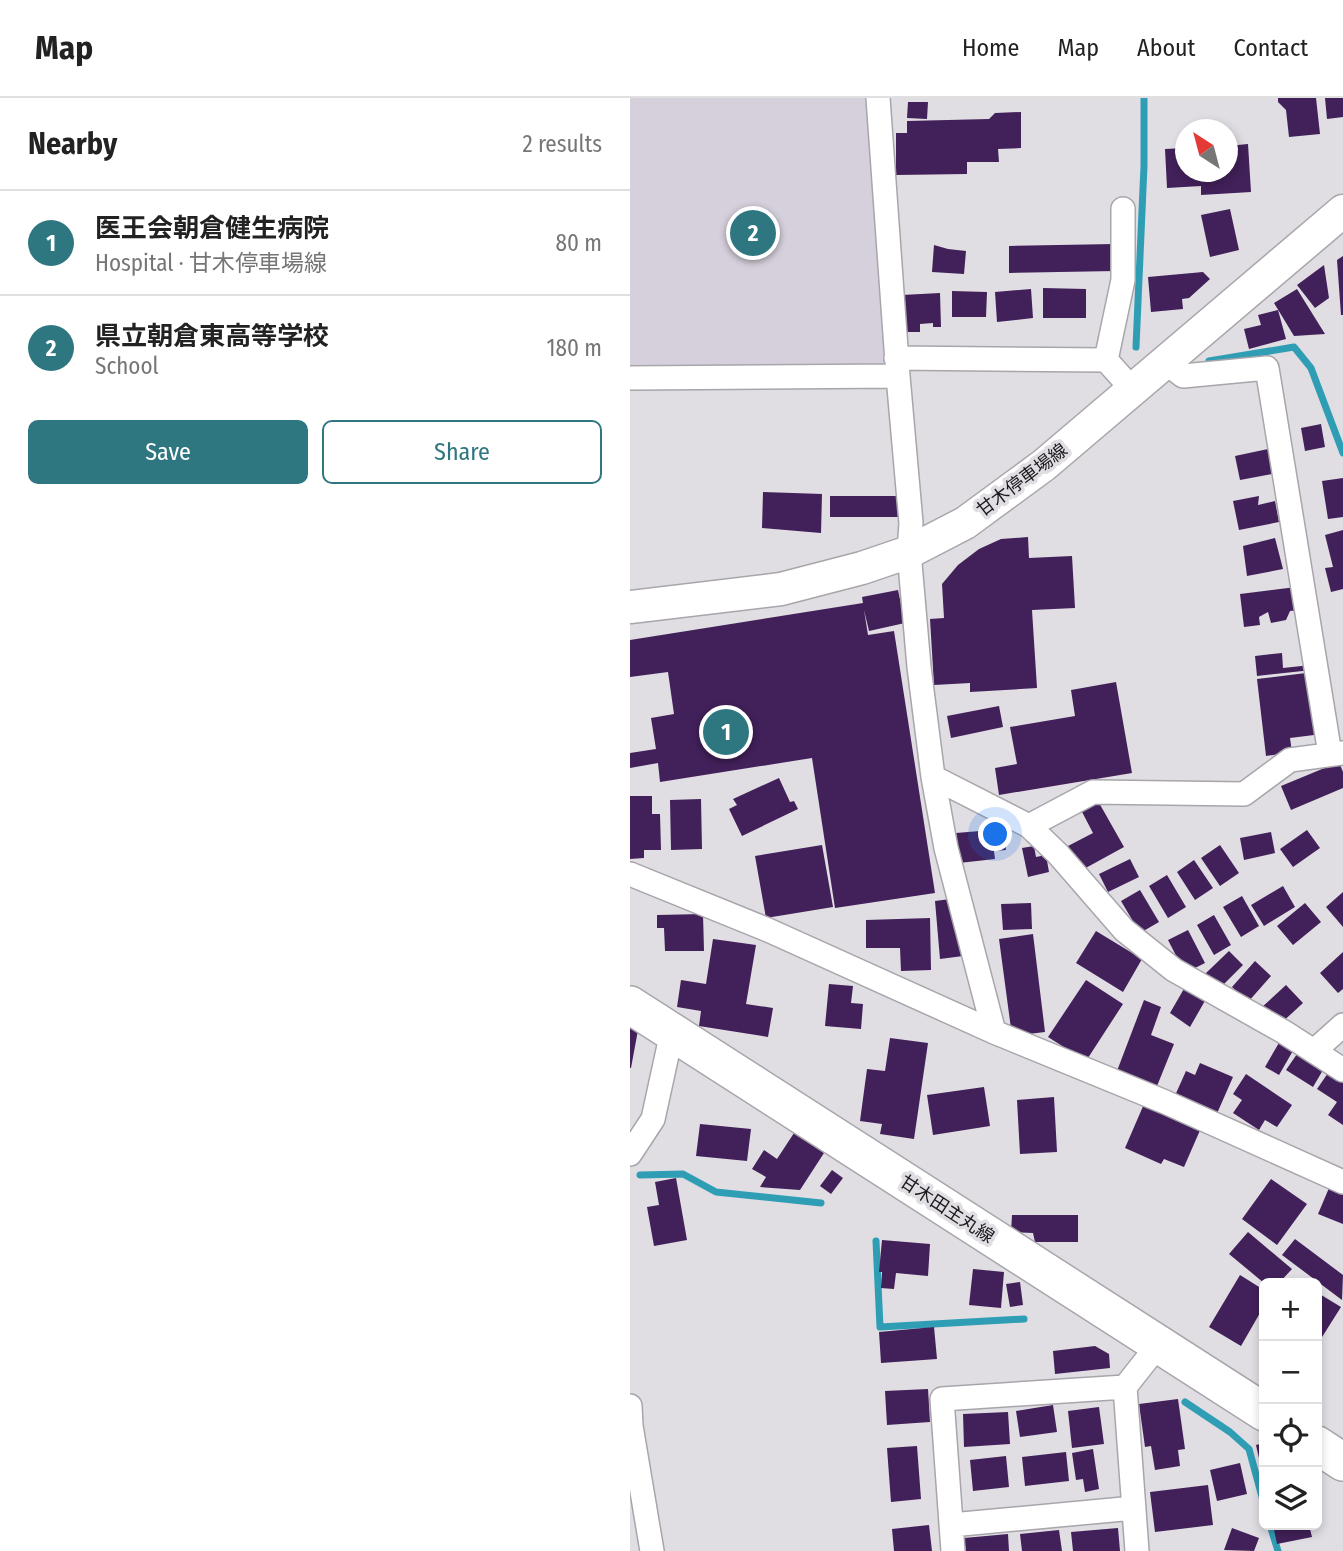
<!DOCTYPE html>
<meta charset="utf-8">
<style>
:root{--surface:#fff;--page:#f6f6f6;--text:#222;--muted:#767676;--line:#e0e0e0;--accent:#2f7780}
body{margin:0;font-family:"Fira Sans Condensed","Noto Sans JP",sans-serif;background:var(--page);color:var(--text)}
.controls{position:absolute;right:21px;bottom:21px;display:grid;overflow:hidden;border-radius:10px;box-shadow:0 4px 10px #0003}
.controls button{width:63px;height:63px;display:grid;place-items:center;padding:0;border:0;border-bottom:2px solid var(--line);background:var(--surface);color:var(--text);font:35px sans-serif}
.compass{position:absolute;left:545px;top:21px;width:63px;height:63px;border-radius:50%;background:var(--surface);box-shadow:0 4px 10px #0003;rotate:324deg}
.you{position:absolute;left:366px;top:737px;width:24px;height:24px;margin:-18px;border:5px solid #fff;border-radius:50%;background:#1a73e8;box-shadow:0 0 0 10px #1a73e833}
.badge{display:grid;place-items:center;width:46px;height:46px;border-radius:50%;background:var(--accent);color:#fff;font-size:23px;font-weight:700}
.pin{position:absolute;translate:-50% -50%;border:4px solid #fff;box-shadow:0 2px 7px #0006}
.list{margin:0;padding:0;list-style:none}
h2{display:flex;justify-content:space-between;align-items:center;height:91px;margin:0;padding:0 28px;font-size:30px}
h2 small{font-size:23px;font-weight:400;color:var(--muted)}
.list li{display:grid;grid-template-columns:46px 1fr auto;gap:21px;align-items:center;box-sizing:border-box;height:105px;padding:0 28px;border-top:2px solid var(--line)}
.list b{display:block;font-size:26px;white-space:nowrap}
.list p{margin:0;font-size:23px;white-space:nowrap;color:var(--muted)}
.list em{font-size:23px;font-style:normal;color:var(--muted)}
.actions{display:flex;gap:14px;padding:21px 28px}
.actions a{flex:1;padding:16px 0;border:2px solid var(--accent);border-radius:10px;text-align:center;font-size:24px;color:var(--accent)}
.actions .main{background:var(--accent);color:#fff}
.icon{flex:none;width:38px;height:38px;fill:none;stroke:currentColor;stroke-width:2;stroke-linecap:round;stroke-linejoin:round}
.map{position:relative;flex:none;width:713px;height:1453px;overflow:hidden}
header{display:flex;align-items:center;gap:42px;box-sizing:border-box;height:98px;padding:0 35px;background:var(--surface);border-bottom:2px solid var(--line)}
header strong{font-size:33px}
nav{display:flex;gap:38px;margin-inline-start:auto;font-size:24px}
main{display:flex}
aside{flex:1;background:var(--surface)}
.map>svg:first-child{display:block}
.built{fill:#d6d0dc}
.lines{fill:none;stroke-linecap:round;stroke-linejoin:round}
.stream{stroke:#2f9eb5;stroke-width:7}
.building{fill:#422059}
.street-casing{stroke:#a8a5ab;stroke-width:26}
.secondary-casing{stroke:#a8a5ab;stroke-width:35}
.primary-casing{stroke:#a8a5ab;stroke-width:40}
.street{stroke:#fff;stroke-width:23}
.secondary{stroke:#fff;stroke-width:32}
.primary{stroke:#fff;stroke-width:37}
.labels{text-anchor:middle;stroke-width:7;stroke-linejoin:round;paint-order:stroke}
.street-label{font-size:18px;fill:#1c1a1d;stroke:#e0dde3}
</style>
<header>
<strong>Map</strong>
<nav><a>Home</a><a>Map</a><a>About</a><a>Contact</a></nav>
</header>
<main>
<aside>
<h2>Nearby<small>2 results</small></h2>
<ul class="list">
<li><span class="badge">1</span><div><b>医王会朝倉健生病院</b><p>Hospital · 甘木停車場線</p></div><em>80 m</em></li>
<li><span class="badge">2</span><div><b>県立朝倉東高等学校</b><p>School</p></div><em>180 m</em></li>
</ul>
<div class="actions"><a class="main">Save</a><a>Share</a></div>
</aside>
<div class="map">
<svg width="713" height="1453" viewBox="0 0 713 1453">
<rect width="100%" height="100%" fill="#e0dde3"/>
<!-- built -->
<path class="built" d="M0 0H239L255 271 0 270Z"/>
<g class="lines">
<!-- stream -->
<path class="stream" d="M506 249 514 68V0
M579 263 664 249 681 270 713 355
M10 1077 53 1076 86 1094 191 1105
M246 1143 250 1229 394 1221
M555 1304 600 1334 619 1351 634 1406
M640 1427 648 1453"/>
</g>
<!-- building -->
<path class="building" d="M648 0H686L690 36 659 39 656 12 648 4Z
M695 0H713V19L697 21Z
M278 4H298L297 21 277 20Z
M391 14V50L368 51 369 64H337V76L266 77V35H277V23L359 21 365 15Z
M618 46 621 94 571 97V88L537 90 535 51 556 50V74H598V48Z
M600 111 609 152 580 159 571 117Z
M485 146 486 173 379 175V148Z
M304 147 318 151 336 153 334 176 302 174Z
M713 158V217H711L707 162Z
M694 167 699 200 685 210 667 187Z
M573 174 580 181 559 200 552 201 553 211 521 214 518 179Z
M413 190 456 191V220H413Z
M401 191 403 220 367 224 365 194Z
M667 191 695 236 664 238 644 205Z
M322 193 357 194 356 219H322Z
M310 195 311 229H303V225L290 226V234H274L272 197Z
M648 212 656 241 619 251 614 231 631 227 628 217Z
M691 326 695 349 675 353 671 330Z
M638 351 642 376 610 382 605 358Z
M713 380V419L698 421 692 383Z
M133 394 192 396 191 435 132 430Z
M200 398H268V419H200Z
M629 398 628 407 645 403 649 424 609 432 603 403Z
M713 432V491L701 494 695 470 703 469 695 437Z
M398 439 399 460 442 458 445 510 402 512 407 590 340 594V585L304 587 300 521 314 520 312 486 328 467 349 451 371 441Z
M645 440 653 471 617 478 613 448Z
M666 489 669 512 660 513 656 522 641 525 638 514 629 519 630 527 614 529 610 496Z
M268 492 275 525 239 533 234 512 238 537 264 533 305 795 205 810 182 660 30 684 28 665 0 670V655L26 651 21 620 44 616 38 574 0 579V542L233 505 232 499Z
M652 555 653 570 681 567 682 572 627 578 625 558Z
M684 574 692 636 660 640 662 654 636 658 627 581Z
M486 584 502 675 369 697 365 670 387 666 380 629 445 618 441 592Z
M369 608 373 629 321 640 317 618Z
M709 664 713 674V690L661 712 651 688Z
M149 680 160 704 164 703 168 711 112 738 99 711 107 707 103 701Z
M0 698H22V716H30L31 752H14V760L0 761Z
M71 701 72 751 41 752 40 702Z
M468 703 494 749 452 772 438 748 463 735 451 712Z
M374 731 376 752 364 753 365 761 329 765 326 735Z
M677 732 690 750 663 769 650 751Z
M641 734 645 755 614 762 610 740Z
M192 747 203 809 136 820 125 758Z
M590 747 609 775 590 788 571 760Z
M404 748 406 759 416 757 419 774 398 779 392 750Z
M500 761 509 779 478 794 469 776Z
M564 762 583 790 565 802 547 774Z
M537 777 556 809 538 820 519 788Z
M653 788 665 809 634 828 621 807Z
M510 792 529 824 510 835 491 803Z
M713 794V829L696 809Z
M612 798 629 828 611 839 593 809Z
M328 800 333 858 310 861 305 803Z
M401 805 402 831 373 832 371 806Z
M675 805 691 824 663 847 647 828Z
M73 816 74 853H35L34 830H27V817Z
M584 817 601 847 584 857 567 827Z
M300 820 301 872 271 873 270 850H236V822Z
M558 832 575 865 555 875 538 842Z
M466 833 512 861 493 894 446 865Z
M403 836 415 934 382 938 369 841Z
M83 841 126 847 116 906 143 910 138 939 69 928 71 913 47 909 51 882 76 886Z
M599 853 613 867 589 891 575 876Z
M713 854V891L708 895 690 875Z
M625 863 641 878 618 904 602 889Z
M456 882 493 906 456 963 418 939Z
M199 886 223 888 221 905 233 906 231 931 195 928Z
M656 887 673 905 648 928 631 910Z
M555 889 576 901 560 929 540 915Z
M514 902 531 909 521 937 544 946 527 988 487 973Z
M0 930 8 932 1 970H0Z
M260 940 298 945 284 1041 250 1036 252 1026 230 1023 237 971 255 973Z
M650 943 664 951 649 977 635 969Z
M667 956 693 972 683 989 656 972Z
M570 965 603 979 585 1020 543 1002 556 973 565 977Z
M698 975 713 985V1027L698 1017 707 1004 687 991Z
M616 976 662 1007 647 1029 635 1022 629 1032 603 1015 612 1002 603 996Z
M354 989 360 1028 303 1037 297 997Z
M424 999 427 1054 390 1056 387 1002Z
M514 1006 571 1030 554 1069 534 1061 531 1066 495 1050Z
M70 1026 121 1031 117 1063 66 1058Z
M164 1035 194 1055 170 1092 130 1089 136 1079 122 1071 134 1052 147 1061Z
M202 1072 213 1080 201 1096 190 1088Z
M46 1080 57 1142 24 1148 17 1109 29 1107 25 1084Z
M641 1081 677 1106 647 1147 612 1121Z
M699 1090 713 1096V1126L688 1116Z
M382 1117H448V1144H405L403 1135 381 1134Z
M618 1134 662 1171 649 1185H634L599 1156Z
M665 1141 713 1177 712 1202 652 1157Z
M252 1142 300 1146 298 1178 266 1175 264 1191 251 1190 252 1174H249Z
M343 1171 374 1174 371 1210 339 1207Z
M610 1177 634 1192V1208L611 1248 579 1229Z
M390 1184 393 1207 380 1209 376 1186Z
M688 1195 711 1209 687 1247V1197Z
M304 1229 307 1261 251 1265 249 1234Z
M465 1248 479 1256 480 1270 425 1276 423 1253Z
M298 1291 300 1324 257 1327 255 1293Z
M548 1301 555 1351 548 1352 550 1368 525 1372 521 1348 515 1349 509 1306Z
M423 1307 427 1334 390 1339 386 1313Z
M469 1309 474 1346 442 1350 438 1313Z
M378 1314 380 1346 334 1349 333 1316Z
M634 1345V1378H633L626 1347Z
M287 1348 291 1401 261 1404 257 1350Z
M463 1351 469 1391 455 1394 453 1381 446 1382 442 1355Z
M436 1354 439 1383 395 1388 392 1359Z
M376 1358 379 1389 343 1393 340 1362Z
M610 1365 617 1396 587 1403 580 1372Z
M578 1387 583 1427 525 1434 520 1394Z
M299 1427 302 1453H264L262 1431Z
M643 1427H679L682 1439 647 1446Z
M488 1430 490 1453H443L441 1434Z
M602 1430 629 1440 624 1453 594 1452Z
M429 1432 432 1453H392L390 1436Z
M378 1436 379 1453H336L334 1440Z"/>
<g class="lines">
<defs>
<path id="street" d="M248 0 268 278 281 425 279 454 289 569 303 679 316 750 364 934
M493 111V182L476 262 503 292
M266 260 476 262
M535 264 553 278 637 270 700 656
M0 280 268 278
M303 679 399 728 428 756 494 832 544 872 654 934 713 972
M399 728 463 694 614 696 660 662 713 655
M0 776 138 832 364 934 535 1004 713 1084
M684 953 713 927
M0 1056 23 1021 42 934
M0 1308 1 1328 22 1453
M321 1427 504 1410
M323 1453 312 1301 495 1289
M507 1453 495 1289 529 1246"/>
<path id="secondary" d="M0 509 151 491 232 470 279 454 335 425 414 367 713 113"/>
<path id="primary" d="M0 907 634 1314
M687 1347 713 1364"/>
</defs>
<!-- street casing -->
<use href="#street" class="street-casing"/>
<!-- secondary casing -->
<use href="#secondary" class="secondary-casing"/>
<!-- primary casing -->
<use href="#primary" class="primary-casing"/>
<!-- street -->
<use href="#street" class="street"/>
<!-- secondary -->
<use href="#secondary" class="secondary"/>
<!-- primary -->
<use href="#primary" class="primary"/>
</g>
<g class="labels">
<!-- street labels -->
<g class="street-label">
<text transform="translate(392 382) rotate(-37)" y="6">甘木停車場線</text>
<text transform="translate(317 1111) rotate(33)" y="6">甘木田主丸線</text>
</g>
</g>
</svg>
<div class="controls">
<button>+</button>
<button>−</button>
<button><svg class="icon" aria-label="locate" viewBox="0 0 24 24"><circle cx="12" cy="12" r="6"/><path d="M12 2v4M12 18v4M2 12h4M18 12h4"/></svg></button>
<button><svg class="icon" aria-label="layers" viewBox="0 0 24 24"><path d="M12 4l9 5-9 5-9-5zM3 14l9 5 9-5"/></svg></button>
</div>
<svg class="compass" viewBox="-18 -18 36 36"><path d="M0-13l5 13h-10z" fill="#e53935"/><path d="M0 13l5-13h-10z" fill="#767676"/></svg>
<div class="you"></div>
<div class="pin badge" style="left:96px;top:634px">1</div>
<div class="pin badge" style="left:123px;top:135px">2</div>
</div>
</main>
